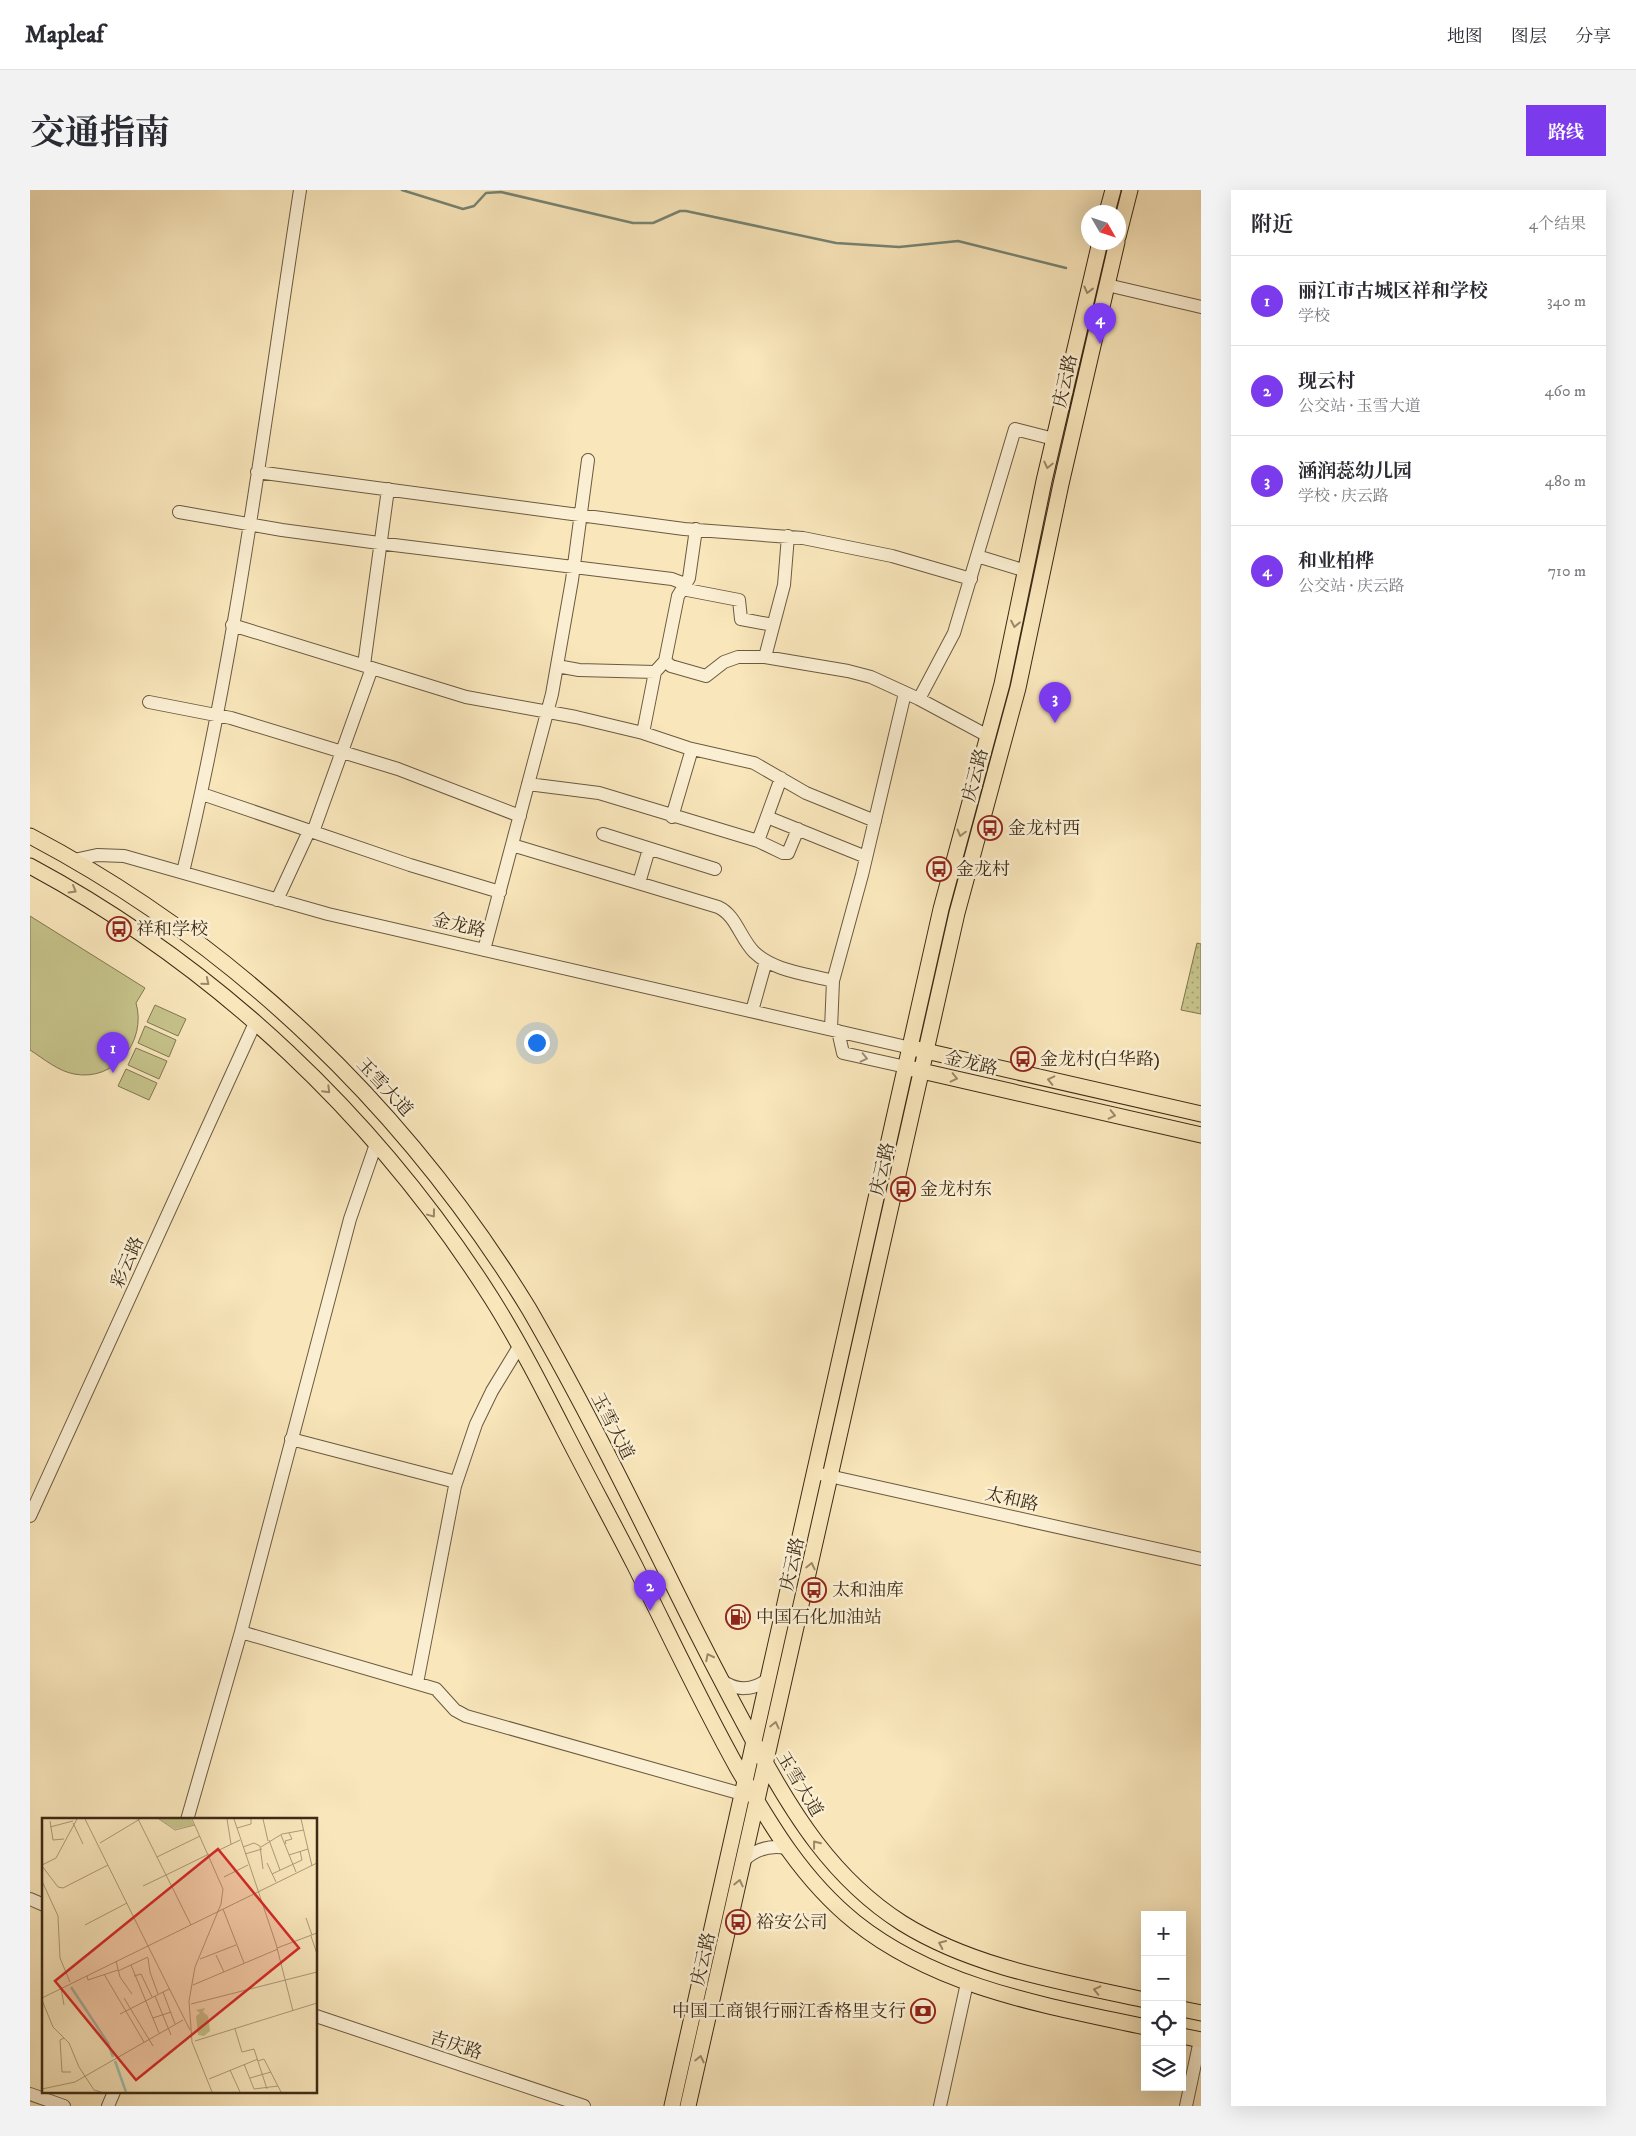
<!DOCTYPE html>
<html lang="zh">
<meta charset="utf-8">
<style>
:root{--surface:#fff;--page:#f2f2f3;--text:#2b2b33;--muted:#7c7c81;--line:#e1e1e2;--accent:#7c3aed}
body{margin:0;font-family:"IM FELL DW Pica","Noto Serif SC",serif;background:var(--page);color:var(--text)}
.controls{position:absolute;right:15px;bottom:15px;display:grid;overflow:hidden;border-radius:0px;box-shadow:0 5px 20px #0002}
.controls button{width:45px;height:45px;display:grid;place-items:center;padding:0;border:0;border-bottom:1px solid var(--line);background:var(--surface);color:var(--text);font:25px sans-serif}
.compass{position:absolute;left:1051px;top:15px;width:45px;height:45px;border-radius:50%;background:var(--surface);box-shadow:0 5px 20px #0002;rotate:129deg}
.you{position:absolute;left:506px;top:852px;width:18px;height:18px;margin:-12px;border:4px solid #fff;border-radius:50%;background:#1a73e8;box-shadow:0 0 0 8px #1a73e833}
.badge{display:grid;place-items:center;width:32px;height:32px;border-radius:50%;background:var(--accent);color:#fff;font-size:16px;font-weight:700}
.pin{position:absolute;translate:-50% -41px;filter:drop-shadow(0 1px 2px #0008)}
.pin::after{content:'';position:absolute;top:26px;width:18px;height:15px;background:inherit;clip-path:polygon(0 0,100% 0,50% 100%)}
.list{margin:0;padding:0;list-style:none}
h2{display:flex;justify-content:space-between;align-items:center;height:65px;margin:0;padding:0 20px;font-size:21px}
h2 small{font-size:16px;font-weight:400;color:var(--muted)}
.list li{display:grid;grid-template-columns:32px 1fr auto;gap:15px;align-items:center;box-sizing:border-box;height:90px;padding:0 20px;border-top:1px solid var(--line)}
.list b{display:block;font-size:19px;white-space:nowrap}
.list p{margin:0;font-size:16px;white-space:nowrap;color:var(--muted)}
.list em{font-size:16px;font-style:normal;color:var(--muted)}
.icon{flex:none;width:28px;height:28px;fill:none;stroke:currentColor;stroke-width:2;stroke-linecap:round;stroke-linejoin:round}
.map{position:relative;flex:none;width:1171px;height:1916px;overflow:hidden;border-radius:0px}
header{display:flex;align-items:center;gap:30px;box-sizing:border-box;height:70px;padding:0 25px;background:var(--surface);border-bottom:1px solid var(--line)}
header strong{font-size:24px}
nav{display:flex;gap:28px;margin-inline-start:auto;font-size:18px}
.intro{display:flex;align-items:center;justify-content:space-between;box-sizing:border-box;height:120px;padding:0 30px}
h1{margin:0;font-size:35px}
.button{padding:12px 22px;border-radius:0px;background:var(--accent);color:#fff;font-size:18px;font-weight:700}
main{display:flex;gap:30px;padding:0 30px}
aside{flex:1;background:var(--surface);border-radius:0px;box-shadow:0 5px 20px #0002}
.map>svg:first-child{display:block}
.grass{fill:url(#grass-dots);stroke:#817751}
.pitch{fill:#c6c38b;stroke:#817751}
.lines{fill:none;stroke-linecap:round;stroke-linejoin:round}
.stream{stroke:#778473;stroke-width:2.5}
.minor-casing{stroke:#6b5a40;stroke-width:14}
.major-casing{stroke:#3c2b17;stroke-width:17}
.minor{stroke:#fbefd3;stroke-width:12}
.major{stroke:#f9e6bb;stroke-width:15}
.oneway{stroke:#9a8869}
.oneway2{stroke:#9c8d75}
.labels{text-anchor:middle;stroke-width:5;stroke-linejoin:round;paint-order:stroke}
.street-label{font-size:18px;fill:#3c2b17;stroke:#fbefd3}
.poi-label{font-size:18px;fill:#3c2b17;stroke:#fbefd3;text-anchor:start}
.inset-river{fill:none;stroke:#9ec0b0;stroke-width:2.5}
.inset-road{fill:none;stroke:#ad9b79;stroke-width:1}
.view{fill:#d62828;fill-opacity:0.15;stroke:#d62828;stroke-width:2.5}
.inset-edge{fill:none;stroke:#3c2b17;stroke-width:2.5}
</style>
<header>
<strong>Mapleaf</strong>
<nav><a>地图</a><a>图层</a><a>分享</a></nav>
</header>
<div class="intro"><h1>交通指南</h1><a class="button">路线</a></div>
<main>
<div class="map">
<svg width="1171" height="1916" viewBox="0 0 1171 1916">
<defs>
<pattern id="grass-dots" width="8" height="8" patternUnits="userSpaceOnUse" patternTransform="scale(1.25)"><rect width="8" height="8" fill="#c6c38b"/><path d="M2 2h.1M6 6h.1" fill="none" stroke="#a29f71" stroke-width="1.8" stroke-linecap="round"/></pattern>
</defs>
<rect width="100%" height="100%" fill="#f9e6bb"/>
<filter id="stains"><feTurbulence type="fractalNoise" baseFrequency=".004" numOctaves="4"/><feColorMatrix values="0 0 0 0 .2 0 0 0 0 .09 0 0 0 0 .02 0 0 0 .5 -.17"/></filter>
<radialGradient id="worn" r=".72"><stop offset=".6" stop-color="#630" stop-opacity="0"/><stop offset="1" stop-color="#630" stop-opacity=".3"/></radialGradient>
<!-- grass -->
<path class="grass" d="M1167 753 1171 754V824L1151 820Z"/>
<!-- pitch -->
<path class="pitch" d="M0 726 115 798 106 813C117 851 85 892 44 884 28 881 14 869 0 860Z
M125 815 156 829 148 846 117 832Z
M115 836 146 850 139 867 108 853Z
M106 858 137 871 129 889 98 875Z
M96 879 127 893 119 910 88 896Z"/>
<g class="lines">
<!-- stream -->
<path class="stream" d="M372 0 433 19 444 16 456 3 471 2 603 33H623L650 21H656L806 53 869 57 928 51 1036 78"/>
<defs>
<path id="minor" d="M1077 95 1171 117
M227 282 654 339 773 348 862 366 941 389
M149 322 252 340 364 355 642 389 655 394
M947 366 996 381
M652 399 709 410 711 429 743 435
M202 435 436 507 546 527 613 543 658 558 724 573 776 603 845 631
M735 467 754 395 758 346
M635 471 641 476 676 486 694 472 708 467H735L818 481 841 487 889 509 958 546
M334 475 358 299
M527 476 549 480 625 482
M889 509 924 443 985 239 1024 249
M119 512 201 528 368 579 490 626
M613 543 625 482 635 471 648 406 659 388 666 339
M498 594 569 603 728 651 751 588
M172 604 380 675 470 702
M642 627 662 559
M737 627 836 667
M283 642 342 478
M573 644 685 679
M728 651 753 663H758L768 639
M482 655 688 717C706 725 710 748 724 762 743 781 778 784 803 791
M44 670 67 665 94 666 298 724 881 858
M153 682C207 459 235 227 270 0
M609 693 619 659
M247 710 279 641
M454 760 522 504 542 390 558 270
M722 821 736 771
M801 839 803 791 832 685 875 503
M808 841 813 863 876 877
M261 1249 426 1292
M790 1284 1171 1369
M0 1326 225 833
M211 1442 406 1499 425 1520 436 1526 712 1604
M691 1490C706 1501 723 1501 738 1489
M387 1493 425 1296 446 1234 462 1201 490 1155
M157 1630 211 1442 320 1029 346 954
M714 1670C726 1659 740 1655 756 1658
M0 1709 14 1715
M286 1826 554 1916
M0 1904 34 1916
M78 1916 84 1902
M910 1916 937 1793
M1156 1916 1170 1850"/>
<path id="major" d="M1077 22 1083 0
M1088 47 1100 0
M0 646C207 755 377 920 499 1119 551 1209 597 1302 643 1395 669 1448 696 1500 724 1552 762 1623 803 1689 872 1733 944 1778 1033 1792 1115 1810
M0 676C188 777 348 929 462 1109 489 1152 512 1197 535 1242 558 1287 582 1331 605 1376 639 1444 671 1513 708 1579 741 1636 773 1690 825 1732 908 1798 1014 1815 1115 1837
M887 859 1171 924
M883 879 1171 945
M1152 1819 1171 1823
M1152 1846 1171 1850
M642 1916 911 719 972 494 1014 291 1070 52
M658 1916 927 723 988 498 1031 294 1087 52"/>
</defs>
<!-- minor casing -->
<use href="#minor" class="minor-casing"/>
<!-- major casing -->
<use href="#major" class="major-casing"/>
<!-- minor -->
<use href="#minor" class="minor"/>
<!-- major -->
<use href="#major" class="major"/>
</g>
<!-- one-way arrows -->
<defs><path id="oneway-chevron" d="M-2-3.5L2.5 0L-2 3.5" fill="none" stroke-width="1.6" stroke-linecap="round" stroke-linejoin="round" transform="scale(1.25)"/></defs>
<g class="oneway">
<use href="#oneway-chevron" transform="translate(1058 100) rotate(104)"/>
<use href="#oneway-chevron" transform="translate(1018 275) rotate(103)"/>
<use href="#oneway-chevron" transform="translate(985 434) rotate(101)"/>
<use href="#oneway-chevron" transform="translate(931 643) rotate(105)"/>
<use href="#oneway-chevron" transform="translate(43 700) rotate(30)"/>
<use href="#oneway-chevron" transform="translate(176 792) rotate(39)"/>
<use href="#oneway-chevron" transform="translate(924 888) rotate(13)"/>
<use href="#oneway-chevron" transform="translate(1021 890) rotate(-167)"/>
<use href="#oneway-chevron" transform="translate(297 900) rotate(45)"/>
<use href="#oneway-chevron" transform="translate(1082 925) rotate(13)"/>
<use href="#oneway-chevron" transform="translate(402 1024) rotate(53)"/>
<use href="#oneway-chevron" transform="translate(781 1376) rotate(-77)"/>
<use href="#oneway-chevron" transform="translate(679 1467) rotate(-117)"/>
<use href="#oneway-chevron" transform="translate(745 1535) rotate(-77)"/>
<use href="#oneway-chevron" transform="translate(786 1654) rotate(-128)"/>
<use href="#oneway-chevron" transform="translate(709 1693) rotate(-77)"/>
<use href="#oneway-chevron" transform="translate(912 1754) rotate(-155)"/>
<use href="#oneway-chevron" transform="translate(1067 1800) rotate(-167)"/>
<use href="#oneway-chevron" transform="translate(670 1869) rotate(-77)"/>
</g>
<use class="oneway2" href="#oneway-chevron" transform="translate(834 868) rotate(13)"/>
<!-- icons -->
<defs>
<symbol id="bus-ring" viewBox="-11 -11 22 22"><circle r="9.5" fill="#fbefd3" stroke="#8f2418" stroke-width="1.5"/><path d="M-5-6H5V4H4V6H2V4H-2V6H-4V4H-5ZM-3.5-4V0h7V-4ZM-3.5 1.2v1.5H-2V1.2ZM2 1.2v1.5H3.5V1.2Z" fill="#8f2418"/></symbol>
<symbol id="fuel-ring" viewBox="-11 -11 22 22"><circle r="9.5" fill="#fbefd3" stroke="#8f2418" stroke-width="1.5"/><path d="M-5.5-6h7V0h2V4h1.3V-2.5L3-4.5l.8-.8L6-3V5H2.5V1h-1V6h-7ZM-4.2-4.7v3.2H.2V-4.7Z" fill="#8f2418"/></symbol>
<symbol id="bank-ring" viewBox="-11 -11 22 22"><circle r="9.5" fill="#fbefd3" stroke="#8f2418" stroke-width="1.5"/><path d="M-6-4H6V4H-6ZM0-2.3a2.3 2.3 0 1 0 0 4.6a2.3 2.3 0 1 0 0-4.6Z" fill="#8f2418"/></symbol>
</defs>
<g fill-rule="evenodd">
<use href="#bus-ring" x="946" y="624" width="28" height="28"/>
<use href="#bus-ring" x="895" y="665" width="28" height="28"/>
<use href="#bus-ring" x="75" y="725" width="28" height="28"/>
<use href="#bus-ring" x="979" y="855" width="28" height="28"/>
<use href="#bus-ring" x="859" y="985" width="28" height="28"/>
<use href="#bus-ring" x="770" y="1386" width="28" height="28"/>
<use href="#fuel-ring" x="694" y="1413" width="28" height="28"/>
<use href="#bus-ring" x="694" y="1718" width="28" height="28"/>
<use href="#bank-ring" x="879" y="1807" width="28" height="28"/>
</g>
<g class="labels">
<!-- street labels -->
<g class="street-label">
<text transform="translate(1035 191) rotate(-77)" y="6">庆云路</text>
<text transform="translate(945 585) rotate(-75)" y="6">庆云路</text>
<text transform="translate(429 735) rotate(13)" y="6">金龙路</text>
<text transform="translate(941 873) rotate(13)" y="6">金龙路</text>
<text transform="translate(355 897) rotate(47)" y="6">玉雪大道</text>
<text transform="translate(852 979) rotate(-77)" y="6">庆云路</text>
<text transform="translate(97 1072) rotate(-66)" y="6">彩云路</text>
<text transform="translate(583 1236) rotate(63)" y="6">玉雪大道</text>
<text transform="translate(982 1309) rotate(13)" y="6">太和路</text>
<text transform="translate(762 1374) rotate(-77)" y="6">庆云路</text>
<text transform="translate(770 1594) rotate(59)" y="6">玉雪大道</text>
<text transform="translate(673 1769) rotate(-77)" y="6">庆云路</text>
<text transform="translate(426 1855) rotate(18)" y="6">吉庆路</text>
</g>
<!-- poi labels -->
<g class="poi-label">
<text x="978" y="644">金龙村西</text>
<text x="926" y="685">金龙村</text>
<text x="106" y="745">祥和学校</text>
<text x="1010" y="875">金龙村(白华路)</text>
<text x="890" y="1005">金龙村东</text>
<text x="802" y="1406">太和油库</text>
<text x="726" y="1433">中国石化加油站</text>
<text x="726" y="1738">裕安公司</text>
<text x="876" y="1827" text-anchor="end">中国工商银行丽江香格里支行</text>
</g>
</g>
<!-- overview -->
<g transform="translate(12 1628)">
<rect width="275" height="275" fill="#f9e6bb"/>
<path d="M117 1H149L152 7 133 11Z" fill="#c6c38b"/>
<path d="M163 190 161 194 166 198 168 213 162 218 156 217 154 198 158 195 154 192Z" fill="#c6c38b"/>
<path class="inset-river" d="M29 169 66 225 71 239M73 243 84 274"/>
<path class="inset-road" d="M43 1 106 128M96 1 149 107M117 1 133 12 153 7M150 1 181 71 179 86 153 149 147 183 150 224 170 274M185 1 189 26M192 1 234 126 251 193M221 1 226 23M259 1 270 48M8 3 11 22 22 21M31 5 41 26M8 9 31 3M195 10 209 6V1M239 17 254 54M227 22 238 52M58 25 98 1M244 26 243 23 250 21 247 15M201 29 212 25 218 28 221 51M219 29 240 16 262 12M171 35 198 22M203 36 220 31M247 37 266 31M115 39 158 18M225 45 234 64M0 47 14 40 35 1M0 48 16 69 21 70 66 47M230 56 260 42 258 33M124 57 167 36M182 59 206 47M0 63 16 98 18 140 28 164M101 68 124 57M181 91 202 145M264 100 270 117M43 107 85 85M269 118 275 136M106 128 148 212M235 130 275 115M174 137 182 154M106 140 108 154 116 176M158 141 194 127M74 143 78 159 90 176M89 147 117 215M76 153 106 139M62 156 102 224M45 158 46 162 76 152M92 158 99 156 110 179M151 167 236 131M19 170 22 187M121 174 133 206M113 178 129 217M0 180 275 45M82 180 111 228M0 182 11 209 27 225 37 249 52 272 59 274M149 186 275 154M78 196 127 171M111 200 129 194M193 211 200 234 212 231 225 271M22 220 18 222 20 254H29M153 223 275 185M216 243 222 241 239 274M202 246 212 271 236 268M188 252 198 274M208 260 229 254M167 261 216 241M0 271 33 264 141 202"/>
<path class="view" d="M176 31 257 130 94 262 13 163Z"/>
<rect width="275" height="275" class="inset-edge"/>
</g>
<rect width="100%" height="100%" filter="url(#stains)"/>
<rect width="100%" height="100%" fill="url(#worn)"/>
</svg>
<div class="controls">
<button>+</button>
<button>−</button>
<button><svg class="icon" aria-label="locate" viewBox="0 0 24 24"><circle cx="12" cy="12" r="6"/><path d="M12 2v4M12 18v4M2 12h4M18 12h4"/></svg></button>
<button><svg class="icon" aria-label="layers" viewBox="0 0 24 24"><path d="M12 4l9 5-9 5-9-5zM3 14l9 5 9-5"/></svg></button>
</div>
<svg class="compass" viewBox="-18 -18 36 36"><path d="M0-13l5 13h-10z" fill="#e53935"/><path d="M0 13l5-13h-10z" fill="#7c7c81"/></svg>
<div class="you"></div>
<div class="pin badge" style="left:83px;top:883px">1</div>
<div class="pin badge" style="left:620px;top:1421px">2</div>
<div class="pin badge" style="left:1025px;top:533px">3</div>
<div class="pin badge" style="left:1070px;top:154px">4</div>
</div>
<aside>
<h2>附近<small>4个结果</small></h2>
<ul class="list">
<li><span class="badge">1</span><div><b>丽江市古城区祥和学校</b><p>学校</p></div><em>340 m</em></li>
<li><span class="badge">2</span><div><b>现云村</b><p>公交站 · 玉雪大道</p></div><em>460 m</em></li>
<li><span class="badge">3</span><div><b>涵润蕊幼儿园</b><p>学校 · 庆云路</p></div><em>480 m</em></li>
<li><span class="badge">4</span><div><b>和业柏桦</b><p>公交站 · 庆云路</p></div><em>710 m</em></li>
</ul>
</aside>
</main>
